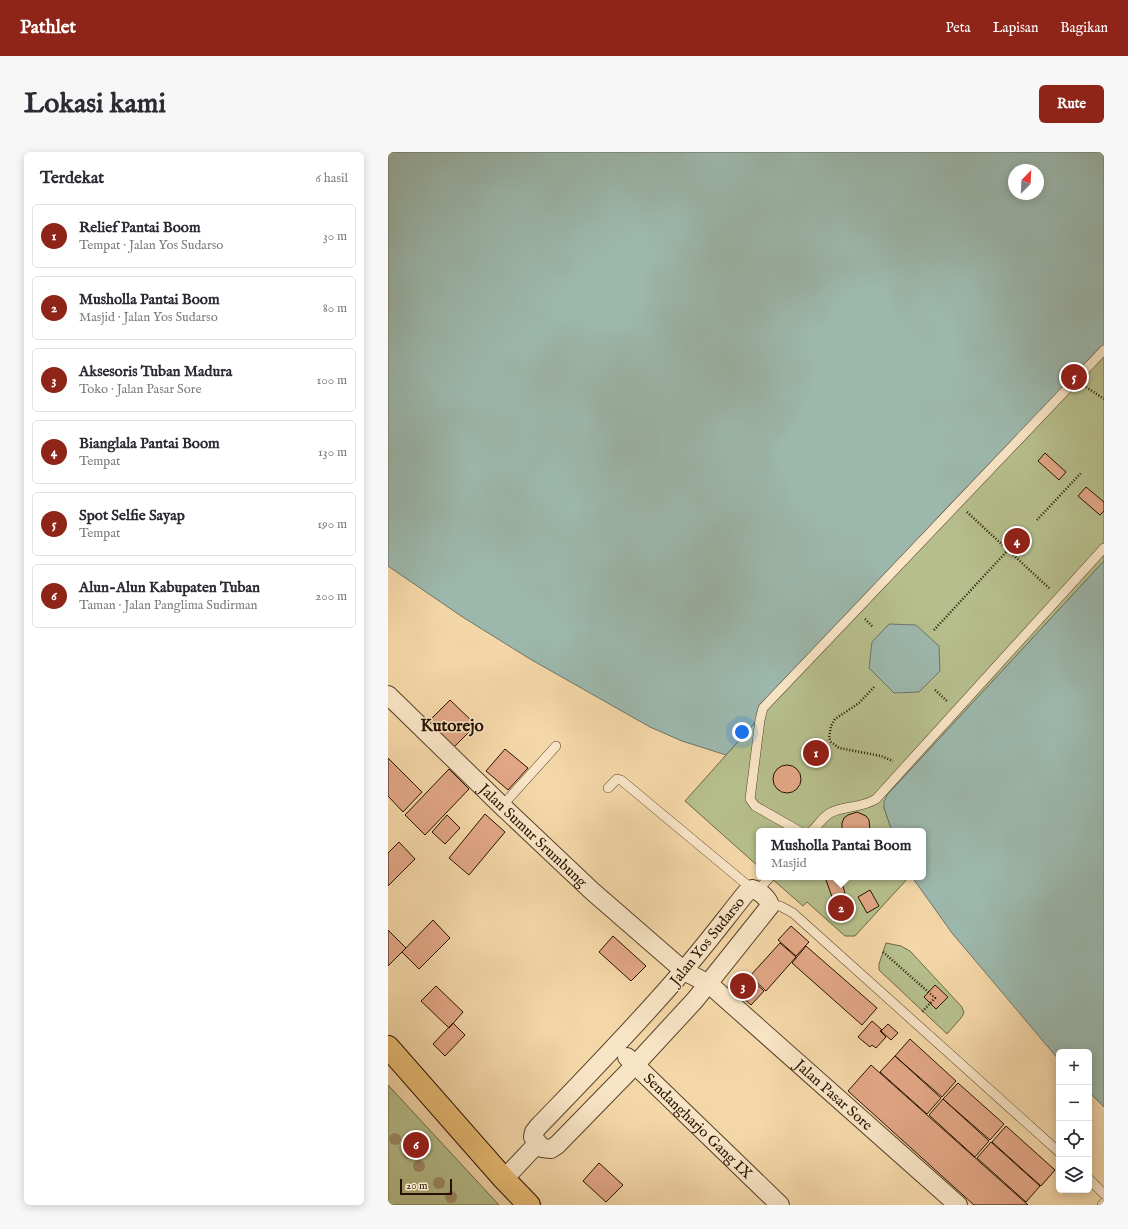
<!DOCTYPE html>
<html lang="id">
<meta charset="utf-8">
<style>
:root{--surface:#fff;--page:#f7f7f7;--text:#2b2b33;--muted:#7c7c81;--line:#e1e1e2;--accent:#8f2418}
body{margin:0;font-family:"IM FELL English",serif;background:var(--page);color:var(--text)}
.controls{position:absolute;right:12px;bottom:12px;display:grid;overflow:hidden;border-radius:6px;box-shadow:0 2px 10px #0003}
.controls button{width:36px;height:36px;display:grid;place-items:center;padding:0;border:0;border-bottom:1px solid var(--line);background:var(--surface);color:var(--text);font:20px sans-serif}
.compass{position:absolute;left:620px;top:12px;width:36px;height:36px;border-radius:50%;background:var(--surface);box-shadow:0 2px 10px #0003;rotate:24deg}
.scale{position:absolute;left:12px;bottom:10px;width:52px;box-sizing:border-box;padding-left:4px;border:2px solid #271100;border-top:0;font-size:11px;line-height:14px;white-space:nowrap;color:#271100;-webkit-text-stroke:3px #f8e5c6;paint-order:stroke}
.you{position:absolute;left:354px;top:580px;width:14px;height:14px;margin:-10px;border:3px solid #fff;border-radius:50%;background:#1a73e8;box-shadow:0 0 0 6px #1a73e833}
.badge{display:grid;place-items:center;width:26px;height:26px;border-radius:50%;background:var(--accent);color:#fff;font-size:13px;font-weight:700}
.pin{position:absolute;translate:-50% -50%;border:2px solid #fff;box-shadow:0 1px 4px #0006}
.popup{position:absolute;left:368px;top:676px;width:170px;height:52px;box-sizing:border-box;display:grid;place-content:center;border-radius:6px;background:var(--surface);filter:drop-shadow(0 1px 3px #0005);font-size:13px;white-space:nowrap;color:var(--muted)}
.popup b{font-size:15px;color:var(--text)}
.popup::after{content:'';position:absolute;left:50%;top:100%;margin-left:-8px;border:8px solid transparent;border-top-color:var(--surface)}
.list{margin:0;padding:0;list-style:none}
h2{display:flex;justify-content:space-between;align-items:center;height:52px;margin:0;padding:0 16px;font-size:17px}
h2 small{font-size:13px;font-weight:400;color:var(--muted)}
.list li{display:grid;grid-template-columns:26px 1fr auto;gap:12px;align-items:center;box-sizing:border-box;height:64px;margin:0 8px 8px;padding:0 8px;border:1px solid var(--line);border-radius:6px}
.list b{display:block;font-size:15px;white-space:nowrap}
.list p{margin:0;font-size:13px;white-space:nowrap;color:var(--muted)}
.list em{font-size:13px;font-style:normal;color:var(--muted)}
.icon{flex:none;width:22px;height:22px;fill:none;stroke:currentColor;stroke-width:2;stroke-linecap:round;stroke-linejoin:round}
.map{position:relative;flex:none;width:716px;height:1053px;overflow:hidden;border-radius:6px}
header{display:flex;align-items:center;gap:24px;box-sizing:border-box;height:56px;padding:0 20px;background:var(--accent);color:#fff}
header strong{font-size:19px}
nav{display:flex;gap:22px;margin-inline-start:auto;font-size:14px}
.intro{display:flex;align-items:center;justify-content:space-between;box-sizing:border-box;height:96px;padding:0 24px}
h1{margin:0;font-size:28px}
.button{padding:10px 18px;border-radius:6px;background:var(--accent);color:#fff;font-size:14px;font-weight:700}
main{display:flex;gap:24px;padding:0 24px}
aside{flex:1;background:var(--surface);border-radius:6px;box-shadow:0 2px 10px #0003}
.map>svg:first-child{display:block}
.green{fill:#b6bf8c;stroke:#6e6846}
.water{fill:#9cb8ad;stroke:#6d7568;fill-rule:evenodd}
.building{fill:#e2a786;stroke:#271100}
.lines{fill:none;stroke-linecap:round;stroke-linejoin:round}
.lane-casing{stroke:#5a422a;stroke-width:10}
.street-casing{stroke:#5a422a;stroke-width:20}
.highway-casing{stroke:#271100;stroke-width:24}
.path{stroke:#271100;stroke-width:2.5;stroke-dasharray:1 2;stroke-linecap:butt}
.lane{stroke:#f8e5c6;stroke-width:9}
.street{stroke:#f8e5c6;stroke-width:18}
.highway{stroke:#eabc74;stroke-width:22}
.tree{fill:#9f8c67}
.labels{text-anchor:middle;stroke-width:3;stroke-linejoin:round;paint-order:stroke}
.street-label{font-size:15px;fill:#271100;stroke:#f8e5c6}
.quarter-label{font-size:17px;font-weight:bold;fill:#271100;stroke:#f8e5c6}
</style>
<header>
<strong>Pathlet</strong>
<nav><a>Peta</a><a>Lapisan</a><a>Bagikan</a></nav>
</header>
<div class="intro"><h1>Lokasi kami</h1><a class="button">Rute</a></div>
<main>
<aside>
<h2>Terdekat<small>6 hasil</small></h2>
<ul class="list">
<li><span class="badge">1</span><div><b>Relief Pantai Boom</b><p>Tempat · Jalan Yos Sudarso</p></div><em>30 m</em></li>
<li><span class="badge">2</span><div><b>Musholla Pantai Boom</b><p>Masjid · Jalan Yos Sudarso</p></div><em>80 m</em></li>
<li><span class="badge">3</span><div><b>Aksesoris Tuban Madura</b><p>Toko · Jalan Pasar Sore</p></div><em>100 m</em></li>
<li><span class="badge">4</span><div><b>Bianglala Pantai Boom</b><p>Tempat</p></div><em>130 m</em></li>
<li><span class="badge">5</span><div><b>Spot Selfie Sayap</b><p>Tempat</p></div><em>190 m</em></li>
<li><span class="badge">6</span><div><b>Alun-Alun Kabupaten Tuban</b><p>Taman · Jalan Panglima Sudirman</p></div><em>200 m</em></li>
</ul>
</aside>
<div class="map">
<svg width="716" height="1053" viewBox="0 0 716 1053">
<rect width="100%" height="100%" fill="#f4d7a8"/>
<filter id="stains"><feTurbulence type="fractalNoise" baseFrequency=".005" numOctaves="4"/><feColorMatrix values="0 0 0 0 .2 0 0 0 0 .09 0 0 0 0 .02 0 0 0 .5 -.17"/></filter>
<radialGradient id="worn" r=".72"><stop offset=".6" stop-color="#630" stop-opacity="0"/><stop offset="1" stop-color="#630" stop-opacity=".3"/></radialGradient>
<!-- green -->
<path class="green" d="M716 193V409L499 643 496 656 504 679H371V715L297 649 554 361Z
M382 725H521L467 784H457L419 750 415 754Z
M498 791 513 794 522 799 574 855 576 861 573 866 559 882 491 818V812Z
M0 933 111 1053H0Z"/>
<!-- water -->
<path class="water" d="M0 0H716V193L554 361 338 603 294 589 262 575 142 507 73 464 0 414ZM626 18H650V42H626Z
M716 409V955L701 940V900H671V908L564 781 524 725H535V679H504L496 656V650L499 643Z
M501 472 528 473 551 494 552 519 531 540 506 541 481 516 484 490Z"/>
<!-- building -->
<path class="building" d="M657 301 678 320 671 328 650 309Z
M698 335 716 350V359L712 363 690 344Z
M62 548 88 573 66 595 40 570Z
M117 597 140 616 120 638 98 619Z
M0 606 34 640 15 660 0 644Z
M385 627a14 14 0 1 1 28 0a14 14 0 1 1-28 0Z
M61 617 81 637 37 683 17 663Z
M469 660 478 664 481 668 482 679H454V671L456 666 460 663Z
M97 662 117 680 81 723 61 706Z
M59 663 72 676 57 692 44 680Z
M11 690 27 707 0 734V701Z
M437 725H452L457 741 444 745Z
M482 738 491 754 479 761 470 745Z
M458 744 465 762 449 768 442 749Z
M45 768 62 786 31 817 14 800Z
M403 774 421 790 408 804 390 788Z
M0 778 18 796 0 814Z
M225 784 258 814 243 829 211 800Z
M392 791 408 805 378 839 362 824Z
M418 794 489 856 474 873 404 811Z
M358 823 376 839 363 853 345 837Z
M547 833 560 845 548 857 536 845Z
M48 834 75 860 61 876 33 849Z
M484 869 494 878 492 879 498 885 488 896 484 893 482 895 470 885Z
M65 871 77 883 57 904 45 892Z
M500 872 510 881 503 888 493 879Z
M522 887 568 929 554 945 507 904Z
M507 904 553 946 539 962 492 920Z
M483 913 640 1053H586L460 939Z
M570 931 616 972 602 988 555 947Z
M555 947 601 989 587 1005 541 963Z
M618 974 667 1018 653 1034 604 990Z
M603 990 652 1034 638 1050 589 1006Z
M211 1011 235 1033 218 1050 195 1029Z"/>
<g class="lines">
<defs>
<path id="lane" d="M220 636 229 627 233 628 364 737
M114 654 168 594
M411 679 367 654 362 647 372 568 375 556 716 198
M424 679C430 673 435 665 442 661 457 653 472 657 488 647L716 396
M369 739 382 725
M382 753 392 754 405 761 671 1000
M701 1027 716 1042
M714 1053 716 1051"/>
<g id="street">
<path id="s1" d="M0 543 114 654 204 739 296 819 321 832 570 1053"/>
<path d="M364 737C371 738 381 747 382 754L307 848 247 913 169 993 163 997 154 996 145 985 146 980 150 975C199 924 249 873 295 819 317 794 337 767 358 741Z"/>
<path id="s2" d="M239 905 392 1053"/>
<path d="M116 1027 149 992"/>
</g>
<path id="highway" d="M0 895 116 1027 141 1053"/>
</defs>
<!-- lane casing -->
<use href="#lane" class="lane-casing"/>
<!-- street casing -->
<use href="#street" class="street-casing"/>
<!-- highway casing -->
<use href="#highway" class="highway-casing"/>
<!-- path -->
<path class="path" d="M698 235 716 247
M579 360 662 437
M649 368 693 321
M477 467 485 475
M546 478 620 398
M486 535 471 551 447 567 443 574 441 586 443 590 451 596 493 604 505 609
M547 538 560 550
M495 800 547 846 533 861"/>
<!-- lane -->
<use href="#lane" class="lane"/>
<!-- street -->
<use href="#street" class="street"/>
<!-- highway -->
<use href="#highway" class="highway"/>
</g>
<!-- trees -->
<g class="tree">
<circle cx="7" cy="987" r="6"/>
<circle cx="21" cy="1001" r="6"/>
<circle cx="31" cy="1014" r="6"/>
<circle cx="51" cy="1031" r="6"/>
<circle cx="63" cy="1045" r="6"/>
</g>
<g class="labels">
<!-- street labels -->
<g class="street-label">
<text dy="5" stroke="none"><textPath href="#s1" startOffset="202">Jalan Sumur Srumbung</textPath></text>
<text transform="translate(319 789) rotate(-51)" y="5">Jalan Yos Sudarso</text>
<text dy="5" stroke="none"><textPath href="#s1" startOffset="600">Jalan Pasar Sore</textPath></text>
<text dy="5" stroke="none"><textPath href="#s2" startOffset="99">Sendangharjo Gang IX</textPath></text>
</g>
<!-- quarter labels -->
<g class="quarter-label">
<text x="64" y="579">Kutorejo</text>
</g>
</g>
<rect width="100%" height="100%" filter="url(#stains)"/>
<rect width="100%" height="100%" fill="url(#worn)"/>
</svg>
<div class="controls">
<button>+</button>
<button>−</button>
<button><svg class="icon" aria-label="locate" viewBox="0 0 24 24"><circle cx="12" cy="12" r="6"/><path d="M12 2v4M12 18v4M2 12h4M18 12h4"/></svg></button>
<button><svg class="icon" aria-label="layers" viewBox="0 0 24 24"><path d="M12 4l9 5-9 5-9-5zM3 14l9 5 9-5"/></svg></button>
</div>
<svg class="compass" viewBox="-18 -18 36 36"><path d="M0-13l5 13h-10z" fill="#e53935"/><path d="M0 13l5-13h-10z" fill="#7c7c81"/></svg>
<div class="scale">20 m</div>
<div class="you"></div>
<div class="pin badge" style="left:428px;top:601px">1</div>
<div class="pin badge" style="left:453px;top:756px">2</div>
<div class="popup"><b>Musholla Pantai Boom</b>Masjid</div>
<div class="pin badge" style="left:355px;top:834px">3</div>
<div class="pin badge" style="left:629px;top:389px">4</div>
<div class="pin badge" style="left:686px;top:225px">5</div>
<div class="pin badge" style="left:28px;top:993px">6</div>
</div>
</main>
